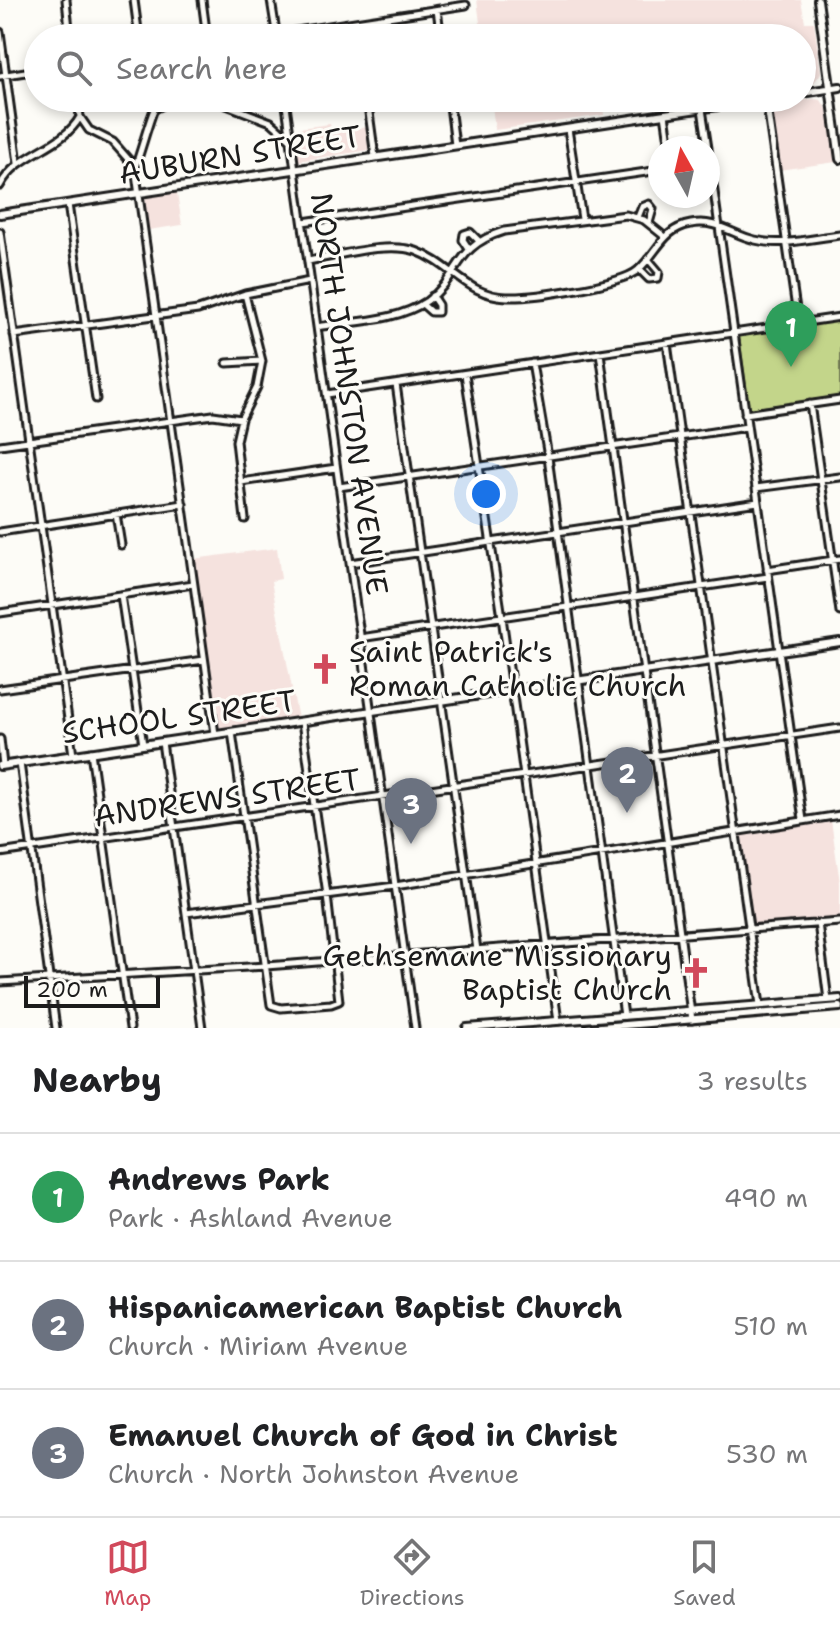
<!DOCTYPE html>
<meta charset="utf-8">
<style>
:root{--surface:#fff;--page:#f6f6f6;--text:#202124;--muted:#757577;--line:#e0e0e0;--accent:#d1495b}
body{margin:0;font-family:"Shantell Sans",sans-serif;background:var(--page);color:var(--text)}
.compass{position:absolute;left:648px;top:136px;width:72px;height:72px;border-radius:50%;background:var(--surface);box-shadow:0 4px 12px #0003;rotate:352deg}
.scale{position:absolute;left:24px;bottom:20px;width:136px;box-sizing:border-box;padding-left:8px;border:4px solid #1c1c1c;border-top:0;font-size:22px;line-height:28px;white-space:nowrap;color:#1c1c1c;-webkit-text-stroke:6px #fdfcf7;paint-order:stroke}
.you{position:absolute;left:486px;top:494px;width:28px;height:28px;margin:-20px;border:6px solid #fff;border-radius:50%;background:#1a73e8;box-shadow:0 0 0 12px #1a73e833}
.badge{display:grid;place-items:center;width:52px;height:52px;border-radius:50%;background:var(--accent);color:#fff;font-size:26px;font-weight:700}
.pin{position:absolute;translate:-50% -66px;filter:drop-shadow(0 2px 4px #0008)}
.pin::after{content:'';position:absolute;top:42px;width:28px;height:24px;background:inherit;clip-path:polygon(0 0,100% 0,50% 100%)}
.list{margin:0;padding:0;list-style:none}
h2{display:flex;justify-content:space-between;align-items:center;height:104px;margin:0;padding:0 32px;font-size:34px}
h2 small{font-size:26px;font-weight:400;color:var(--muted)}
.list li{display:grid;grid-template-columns:52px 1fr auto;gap:24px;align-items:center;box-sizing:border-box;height:128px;padding:0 32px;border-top:2px solid var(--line)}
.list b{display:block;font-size:30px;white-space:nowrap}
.list p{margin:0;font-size:26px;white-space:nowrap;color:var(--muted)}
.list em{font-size:26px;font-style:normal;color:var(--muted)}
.icon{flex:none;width:44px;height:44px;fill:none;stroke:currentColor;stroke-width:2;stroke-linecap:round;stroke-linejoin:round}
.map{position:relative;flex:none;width:840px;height:1028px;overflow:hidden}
.search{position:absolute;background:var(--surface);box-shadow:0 4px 12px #0003;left:24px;right:24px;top:24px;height:88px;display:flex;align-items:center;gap:20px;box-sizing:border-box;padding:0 28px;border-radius:44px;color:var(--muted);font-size:30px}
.sheet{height:488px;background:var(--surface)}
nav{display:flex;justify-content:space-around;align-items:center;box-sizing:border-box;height:112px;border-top:2px solid var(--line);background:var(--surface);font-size:22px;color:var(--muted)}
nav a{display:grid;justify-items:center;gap:4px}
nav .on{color:var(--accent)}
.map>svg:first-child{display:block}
.built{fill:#f5e2de}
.green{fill:#c3d58a;stroke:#707853;stroke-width:2}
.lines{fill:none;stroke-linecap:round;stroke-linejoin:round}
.minor-casing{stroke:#1c1c1c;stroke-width:11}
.major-casing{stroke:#1c1c1c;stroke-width:12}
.minor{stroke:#fdfcf7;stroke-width:5}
.major{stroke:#fdfcf7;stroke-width:6}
.labels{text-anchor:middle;stroke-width:6;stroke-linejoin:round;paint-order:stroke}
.street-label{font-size:30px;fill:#1c1c1c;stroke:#fdfcf7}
.poi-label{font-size:30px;fill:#1c1c1c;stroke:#fdfcf7;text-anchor:start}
</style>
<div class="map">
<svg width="840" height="1028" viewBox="0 0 840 1028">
<rect width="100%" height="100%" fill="#fdfcf7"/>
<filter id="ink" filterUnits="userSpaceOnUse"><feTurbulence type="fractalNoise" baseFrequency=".0125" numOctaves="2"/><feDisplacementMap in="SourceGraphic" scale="16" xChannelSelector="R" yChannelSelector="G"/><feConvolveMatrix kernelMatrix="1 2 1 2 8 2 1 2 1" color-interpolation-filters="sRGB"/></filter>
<g filter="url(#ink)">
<!-- built -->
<path class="built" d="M477 0H801L805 22H814L821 73 813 84 802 86V38H482Z
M491 98H602L604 115 495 130Z
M812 99 821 100 827 109 836 162 779 170 770 109 774 105Z
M330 124 332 132 367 127 370 150 298 161 291 129Z
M177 193 182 225 148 230 145 197Z
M277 548 281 579 271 581 298 719 220 729 215 724 193 559Z
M831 820 840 883V918L752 924 739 834Z"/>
<!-- green -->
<path class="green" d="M840 320V396L749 409 739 336Z"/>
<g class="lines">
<defs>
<path id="minor" d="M66 0 70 38
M134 0 139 38
M202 0 207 38
M271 0 277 38
M437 10 441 38
M356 22 358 38
M0 32 18 163
M251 38 466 5
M0 76 38 70
M78 98 80 117
M285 98 415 1028
M367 98 375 157
M449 98 455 145
M766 99 798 323
M165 104 216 101 271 122 290 139
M702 109 708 148
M665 114 670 148
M568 129 582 219
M708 149 803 820
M135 167C139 158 151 114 154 110 157 107 161 106 165 104L149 98
M0 186C17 152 62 149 80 117L89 130 113 142 135 167 215 734
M68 204 96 399
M638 217 642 207 649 204 653 209 649 223
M303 222 660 170
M0 232 73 755
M469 249 463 240 464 234 470 232 479 241
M308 261C338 256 387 241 416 251 452 264 467 296 507 297 531 298 621 285 638 270 658 253 662 229 691 224 717 219 732 235 755 240 782 247 813 238 840 235
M639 269 649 279 658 278 659 272 648 259
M245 294 262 361 257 387 241 419 236 441 245 519
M422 304 431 312H438V305L432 296
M317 327C353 321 396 322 427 301 462 276 452 247 504 231L626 215 644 220 664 236
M14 335 198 310 245 294 310 281
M667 343 760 1005
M600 353 692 1020
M227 363 262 361
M532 363 548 457 624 1016
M465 374 502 617 558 1021
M396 384 477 950
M327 394 840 317
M810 404 840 612
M745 414 840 400
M0 445 213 415 241 419
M241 482 336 468
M339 487 747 427
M756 488 840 477
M116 514 121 545
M0 532 183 504
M350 563 758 502
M767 570 840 559
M121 595 143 745
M0 613 193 584
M360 638 768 577
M0 689 204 660
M232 732 271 1005 281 1008 331 1004 339 1001 327 895 302 722
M0 739 3 765
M162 742 202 1028
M91 752 130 1028
M20 763 56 1028
M0 853 840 728
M186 913 395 886 840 815
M818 923 828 1000
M0 982 266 966 840 922"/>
<path id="major" d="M818 0 840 159
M802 93 840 87
M0 214 771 98
M0 766 840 642
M467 1028 840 999
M589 1028 840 1007"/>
</defs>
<!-- minor casing -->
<use href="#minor" class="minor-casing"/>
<!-- major casing -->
<use href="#major" class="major-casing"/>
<!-- minor -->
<use href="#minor" class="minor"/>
<!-- major -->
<use href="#major" class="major"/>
</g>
</g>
<!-- icons -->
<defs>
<symbol id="church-bare" viewBox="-9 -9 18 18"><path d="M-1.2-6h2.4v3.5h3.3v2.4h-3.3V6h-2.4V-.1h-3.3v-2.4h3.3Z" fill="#d1495b" stroke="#fdfcf7" stroke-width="2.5" paint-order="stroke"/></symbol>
</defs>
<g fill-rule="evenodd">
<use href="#church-bare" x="303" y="647" width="44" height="44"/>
<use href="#church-bare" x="674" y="951" width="44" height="44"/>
</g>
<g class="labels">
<!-- street labels -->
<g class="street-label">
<text transform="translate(240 155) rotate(-9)" y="10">AUBURN STREET</text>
<text transform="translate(349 394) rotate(82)" y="10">NORTH JOHNSTON AVENUE</text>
<text transform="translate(179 717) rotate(-8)" y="10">SCHOOL STREET</text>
<text transform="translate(227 798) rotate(-8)" y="10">ANDREWS STREET</text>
</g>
<!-- poi labels -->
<g class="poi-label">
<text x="349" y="662">Saint Patrick's<tspan x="349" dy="34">Roman Catholic Church</tspan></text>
<text x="672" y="966" text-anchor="end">Gethsemane Missionary<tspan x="672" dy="34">Baptist Church</tspan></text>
</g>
</g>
</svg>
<svg class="compass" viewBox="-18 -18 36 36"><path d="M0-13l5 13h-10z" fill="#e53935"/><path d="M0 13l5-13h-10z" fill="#757577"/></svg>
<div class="scale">200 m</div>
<div class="you"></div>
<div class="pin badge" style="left:791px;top:367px;background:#2e9e5b">1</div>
<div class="pin badge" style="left:627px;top:813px;background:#6b7280">2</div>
<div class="pin badge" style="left:411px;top:844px;background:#6b7280">3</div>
<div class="search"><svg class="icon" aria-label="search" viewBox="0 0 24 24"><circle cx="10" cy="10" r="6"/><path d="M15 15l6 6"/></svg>Search here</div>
</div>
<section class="sheet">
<h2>Nearby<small>3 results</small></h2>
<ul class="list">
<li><span class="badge" style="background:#2e9e5b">1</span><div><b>Andrews Park</b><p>Park · Ashland Avenue</p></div><em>490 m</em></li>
<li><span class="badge" style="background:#6b7280">2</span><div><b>Hispanicamerican Baptist Church</b><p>Church · Miriam Avenue</p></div><em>510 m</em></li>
<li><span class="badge" style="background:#6b7280">3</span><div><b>Emanuel Church of God in Christ</b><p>Church · North Johnston Avenue</p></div><em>530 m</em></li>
</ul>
</section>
<nav>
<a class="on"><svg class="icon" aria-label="map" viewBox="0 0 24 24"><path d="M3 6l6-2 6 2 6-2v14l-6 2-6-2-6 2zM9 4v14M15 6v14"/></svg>Map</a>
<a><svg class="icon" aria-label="directions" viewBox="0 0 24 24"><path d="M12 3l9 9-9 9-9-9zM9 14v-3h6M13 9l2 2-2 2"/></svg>Directions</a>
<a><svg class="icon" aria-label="saved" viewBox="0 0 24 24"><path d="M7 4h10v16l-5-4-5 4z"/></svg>Saved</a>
</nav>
